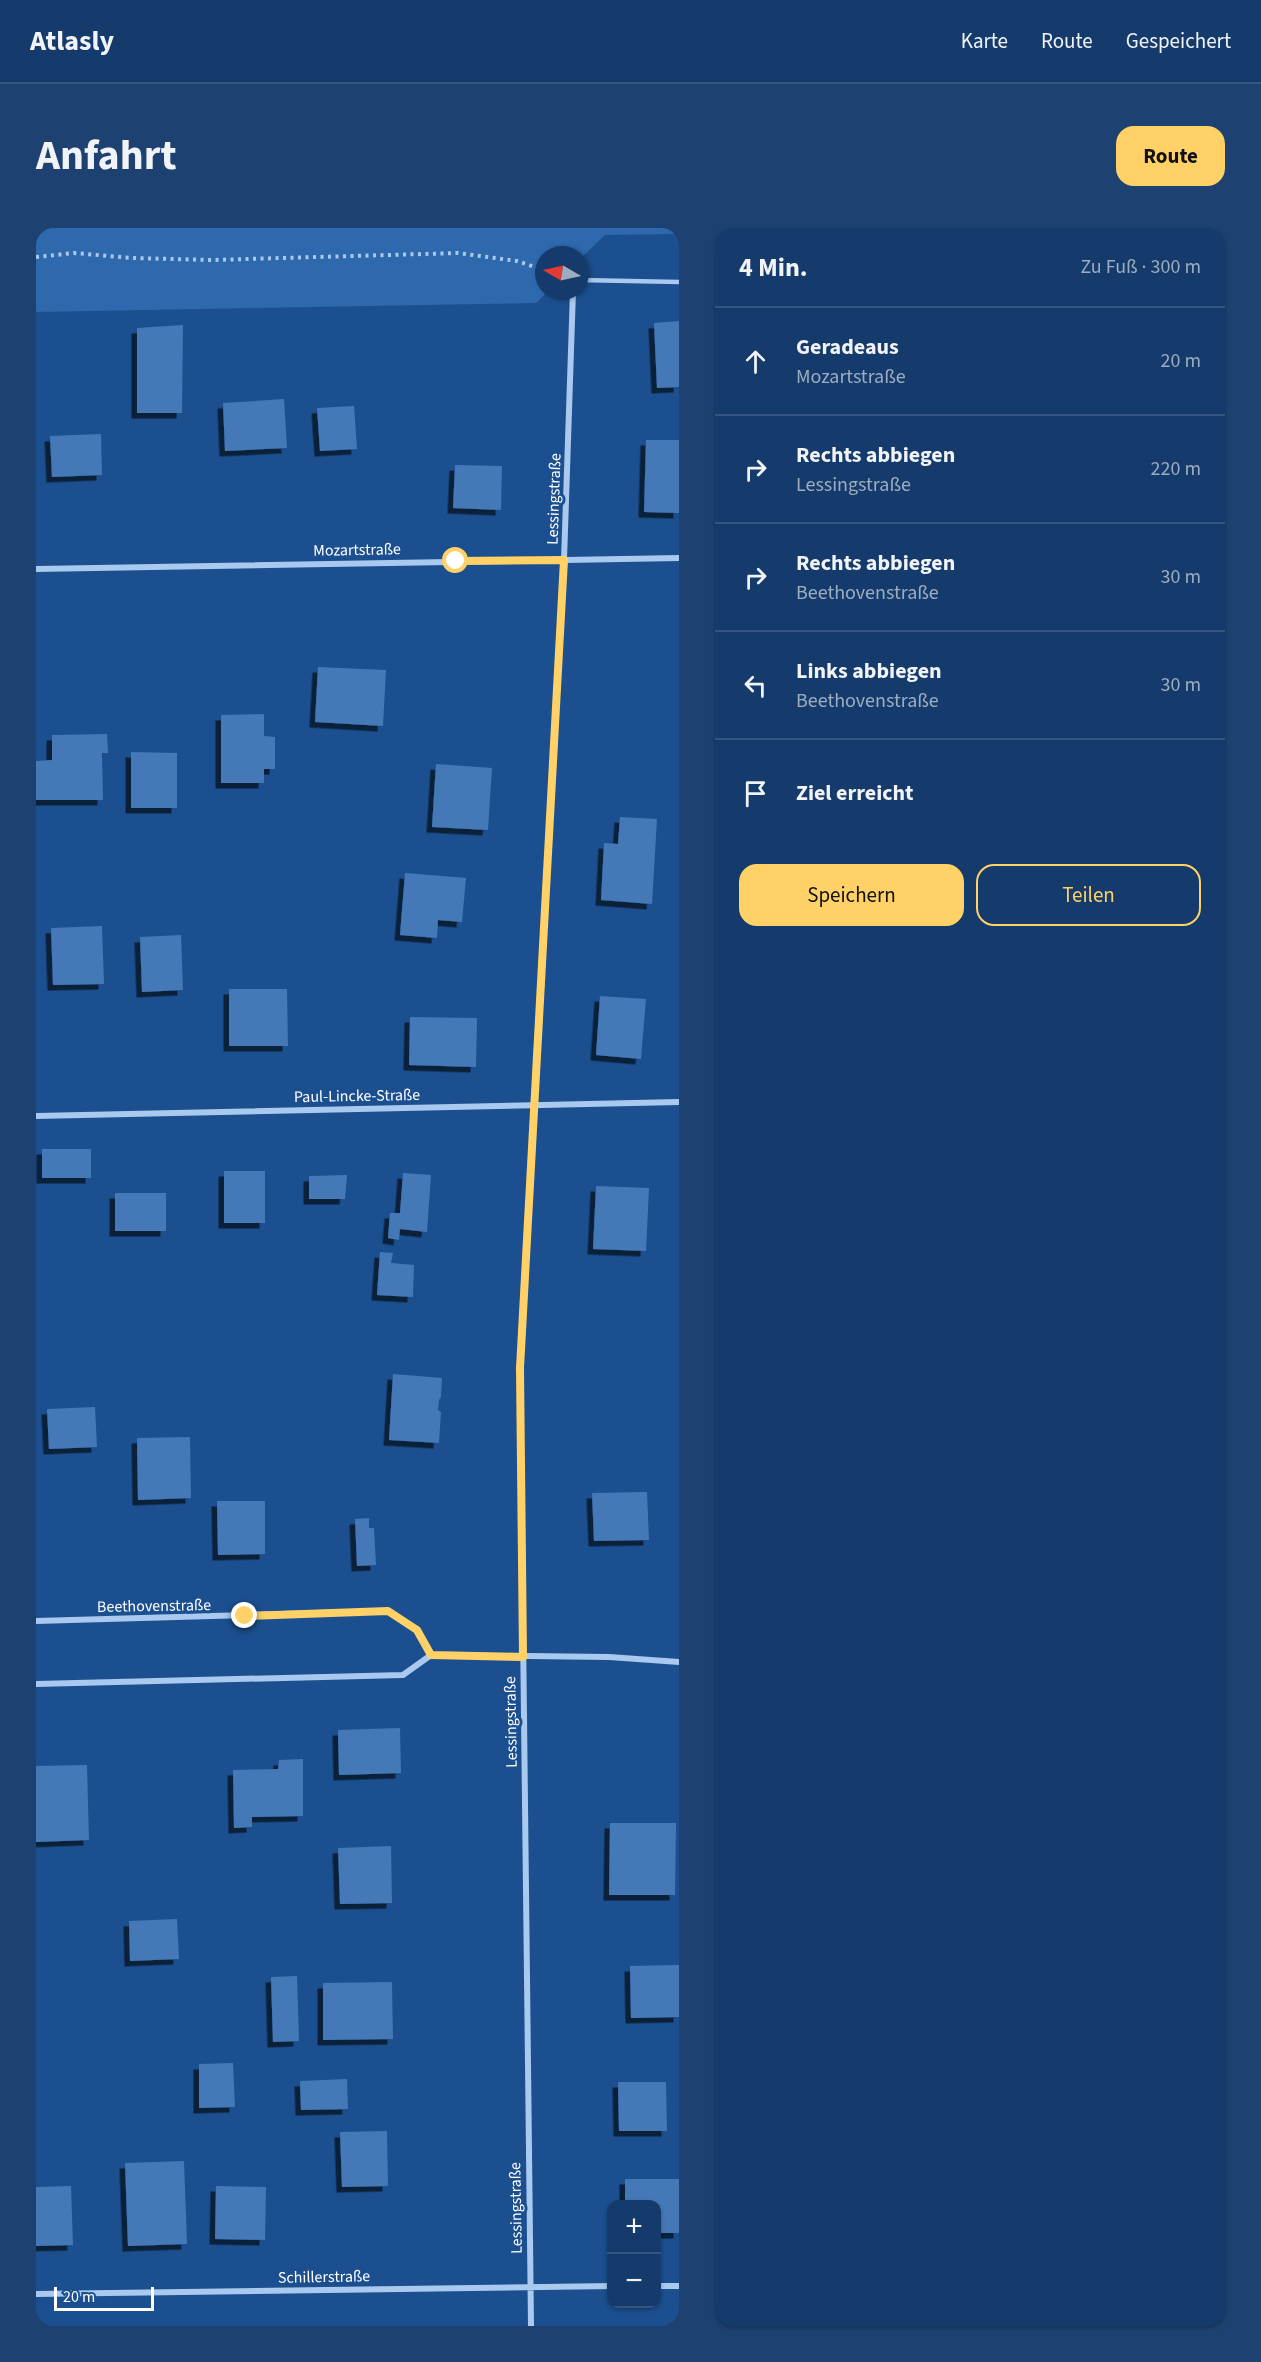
<!DOCTYPE html>
<html lang="de">
<meta charset="utf-8">
<style>
:root{--surface:#143b6b;--page:#1d4271;--text:#f1f3f6;--muted:#9dadc1;--line:#33557e;--accent:#ffd166}
body{margin:0;font-family:"Source Sans 3",sans-serif;background:var(--page);color:var(--text)}
.controls{position:absolute;right:18px;bottom:18px;display:grid;overflow:hidden;border-radius:12px;box-shadow:0 2px 4px #0004}
.controls button{width:54px;height:54px;display:grid;place-items:center;padding:0;border:0;border-bottom:2px solid var(--line);background:var(--surface);color:var(--text);font:30px sans-serif}
.compass{position:absolute;left:499px;top:18px;width:54px;height:54px;border-radius:50%;background:var(--surface);box-shadow:0 2px 4px #0004;rotate:279deg}
.scale{position:absolute;left:18px;bottom:15px;width:100px;box-sizing:border-box;padding-left:6px;border:3px solid #fff;border-top:0;font-size:16px;line-height:21px;white-space:nowrap;color:#fff;-webkit-text-stroke:4px #1b4f8f;paint-order:stroke}
.stop{position:absolute;width:18px;height:18px;margin:-14px;border:4px solid #ffd166;border-radius:50%;background:#fff}
.stop.end{background:#ffd166;border-color:#fff;box-shadow:0 2px 6px #0008}
.list{margin:0;padding:0;list-style:none}
h2{display:flex;justify-content:space-between;align-items:center;height:78px;margin:0;padding:0 24px;font-size:26px}
h2 small{font-size:20px;font-weight:400;color:var(--muted)}
.list li{display:grid;grid-template-columns:39px 1fr auto;gap:18px;align-items:center;box-sizing:border-box;height:108px;padding:0 24px;border-top:2px solid var(--line)}
.list b{display:block;font-size:22px;white-space:nowrap}
.list p{margin:0;font-size:20px;white-space:nowrap;color:var(--muted)}
.list em{font-size:20px;font-style:normal;color:var(--muted)}
.actions{display:flex;gap:12px;padding:18px 24px}
.actions a{flex:1;padding:14px 0;border:2px solid var(--accent);border-radius:18px;text-align:center;font-size:21px;color:var(--accent)}
.actions .main{background:var(--accent);color:#111}
.icon{flex:none;width:33px;height:33px;fill:none;stroke:currentColor;stroke-width:2;stroke-linecap:round;stroke-linejoin:round}
.map{position:relative;flex:none;width:643px;height:2098px;overflow:hidden;border-radius:18px}
header{display:flex;align-items:center;gap:36px;box-sizing:border-box;height:84px;padding:0 30px;background:var(--surface);border-bottom:2px solid var(--line)}
header strong{font-size:28px}
nav{display:flex;gap:33px;margin-inline-start:auto;font-size:21px}
.intro{display:flex;align-items:center;justify-content:space-between;box-sizing:border-box;height:144px;padding:0 36px}
h1{margin:0;font-size:42px}
.button{padding:15px 27px;border-radius:18px;background:var(--accent);color:#111;font-size:21px;font-weight:700}
main{display:flex;gap:36px;padding:0 36px}
aside{flex:1;background:var(--surface);border-radius:18px;box-shadow:0 2px 4px #0004}
.map>svg:first-child{display:block}
.green{fill:#2e69ad}
.building{fill:#4478b7;filter:url(#shadow)}
.lines{fill:none;stroke-linecap:round;stroke-linejoin:round}
.path{stroke:#a9c9ee;stroke-width:4;stroke-dasharray:3 4.5;stroke-linecap:butt}
.service{stroke:#a9c9ee;stroke-width:4.5}
.minor{stroke:#a9c9ee;stroke-width:6}
.route{stroke:#ffd166;stroke-width:8}
.labels{text-anchor:middle;stroke-width:6;stroke-linejoin:round;paint-order:stroke}
.street-label{font-size:16px;fill:#fff;stroke:#1b4f8f}
</style>
<header>
<strong>Atlasly</strong>
<nav><a>Karte</a><a>Route</a><a>Gespeichert</a></nav>
</header>
<div class="intro"><h1>Anfahrt</h1><a class="button">Route</a></div>
<main>
<div class="map">
<svg width="643" height="2098" viewBox="0 0 643 2098">
<defs>
<filter id="shadow"><feDropShadow dx="-5.5" dy="5.5" stdDeviation="0" flood-color="#0009"/></filter>
</defs>
<rect width="100%" height="100%" fill="#1b4f8f"/>
<!-- green -->
<path class="green" d="M0 0H643V6L569 7 544 31V27H508V63H512L500 75 0 84Z"/>
<!-- building -->
<path class="building" d="M643 93V159L621 160 618 95Z
M147 97 146 185H101V100Z
M248 171 251 220 189 223 187 175Z
M318 178 321 221 284 223 281 180Z
M65 206 66 247 16 249 14 208Z
M610 212H643V285L608 284Z
M419 237 466 238 465 282 417 280Z
M282 439 350 442 347 498 279 494Z
M228 486V508L239 509V541H228V555H185V487Z
M71 506 72 525H66L67 572H0V533L16 532V507Z
M95 524 141 525V580H95Z
M400 536 456 540 452 602 396 599Z
M584 589 621 591 616 676 565 672 568 615 582 616Z
M369 645 430 650 426 694 402 692 401 710 364 707Z
M66 698 68 756 17 757 15 700Z
M145 707 147 762 106 764 104 709Z
M193 761H251L252 818H193Z
M564 768 610 771 605 831 560 827Z
M374 789 441 790 440 839 373 837Z
M6 921H55V950H6Z
M188 943H229V995H188Z
M367 945 395 947 391 1004 364 1001 363 1012 352 1010 354 985H364Z
M311 947 309 971H273V948Z
M560 958 613 960 610 1023 557 1021Z
M79 965H130V1003H79Z
M344 1024 357 1025 355 1035 378 1037 377 1069 341 1067Z
M357 1146 406 1150 405 1169 403 1172 402 1182 405 1184 403 1215 353 1212Z
M59 1179 61 1219 13 1221 11 1181Z
M154 1209 155 1270 102 1272 101 1210Z
M611 1264 613 1312 558 1313 556 1265Z
M181 1273H229V1326L182 1327Z
M333 1290V1300H338L340 1337 321 1338 319 1291Z
M364 1500 365 1545 303 1547 302 1502Z
M267 1531V1588L216 1589V1599L198 1600 197 1542 242 1541 243 1532Z
M51 1537 53 1612 0 1614V1538Z
M574 1595H640L639 1667H573Z
M355 1618 356 1675 304 1676 302 1620Z
M141 1691 143 1731 94 1733 93 1693Z
M643 1737V1789L595 1790 594 1738Z
M261 1748 263 1813 237 1814 235 1749Z
M356 1754 357 1811 287 1812V1755Z
M197 1835 199 1879 163 1880V1836Z
M311 1851 312 1881 265 1882 264 1853Z
M582 1854H630L631 1903H583Z
M351 1903 352 1958 306 1959 304 1904Z
M148 1933 151 2016 92 2018 89 1935Z
M589 1951H643V2005H620V1976H589Z
M35 1958 37 2017 0 2018V1959Z
M180 1958 230 1959 229 2012 179 2011Z"/>
<g class="lines">
<!-- path -->
<path class="path" d="M0 29 38 25 96 30 176 32 422 25 481 33 508 42"/>
<!-- service -->
<path class="service" d="M544 52 643 54"/>
<!-- minor -->
<path class="minor" d="M0 341 643 330
M0 888 643 874
M0 1393 352 1383 380 1402 395 1427
M0 1456 367 1447 395 1427 573 1429 643 1434
M620 2058H643
M0 2066 576 2058
M495 2098 484 1140 528 332 537 63"/>
</g>
<g class="lines">
<!-- route -->
<path class="route" d="M209 1388 352 1383 381 1402 395 1427 487 1429 484 1140 528 332 420 333"/>
</g>
<g class="labels">
<!-- street labels -->
<g class="street-label">
<text transform="translate(517 271) rotate(-88)" y="6">Lessingstraße</text>
<text transform="translate(321 321) rotate(-1)" y="6">Mozartstraße</text>
<text transform="translate(321 867) rotate(-1)" y="6">Paul-Lincke-Straße</text>
<text transform="translate(118 1377) rotate(-1)" y="6">Beethovenstraße</text>
<text transform="translate(474 1494) rotate(-91)" y="6">Lessingstraße</text>
<text transform="translate(479 1980) rotate(-91)" y="6">Lessingstraße</text>
<text transform="translate(288 2048) rotate(-1)" y="6">Schillerstraße</text>
</g>
</g>
</svg>
<div class="controls">
<button>+</button>
<button>−</button>
</div>
<svg class="compass" viewBox="-18 -18 36 36"><path d="M0-13l5 13h-10z" fill="#e53935"/><path d="M0 13l5-13h-10z" fill="#9dadc1"/></svg>
<div class="scale">20 m</div>
<div class="stop" style="left:420px;top:333px"></div>
<div class="stop end" style="left:209px;top:1388px"></div>
</div>
<aside>
<h2>4 Min.<small>Zu Fuß · 300 m</small></h2>
<ul class="list">
<li><svg class="icon" aria-label="ahead" viewBox="0 0 24 24"><path d="M12 20V5M6 11l6-6 6 6"/></svg><div><b>Geradeaus</b><p>Mozartstraße</p></div><em>20 m</em></li>
<li><svg class="icon" aria-label="right" viewBox="0 0 24 24"><path d="M7 20v-9h11M14 6l5 5-5 5"/></svg><div><b>Rechts abbiegen</b><p>Lessingstraße</p></div><em>220 m</em></li>
<li><svg class="icon" aria-label="right" viewBox="0 0 24 24"><path d="M7 20v-9h11M14 6l5 5-5 5"/></svg><div><b>Rechts abbiegen</b><p>Beethovenstraße</p></div><em>30 m</em></li>
<li><svg class="icon" aria-label="left" viewBox="0 0 24 24"><path d="M17 20v-9H6M10 6l-5 5 5 5"/></svg><div><b>Links abbiegen</b><p>Beethovenstraße</p></div><em>30 m</em></li>
<li><svg class="icon" aria-label="arrive" viewBox="0 0 24 24"><path d="M6 21V4h12l-3 4 3 4H6"/></svg><div><b>Ziel erreicht</b></div></li>
</ul>
<div class="actions"><a class="main">Speichern</a><a>Teilen</a></div>
</aside>
</main>
